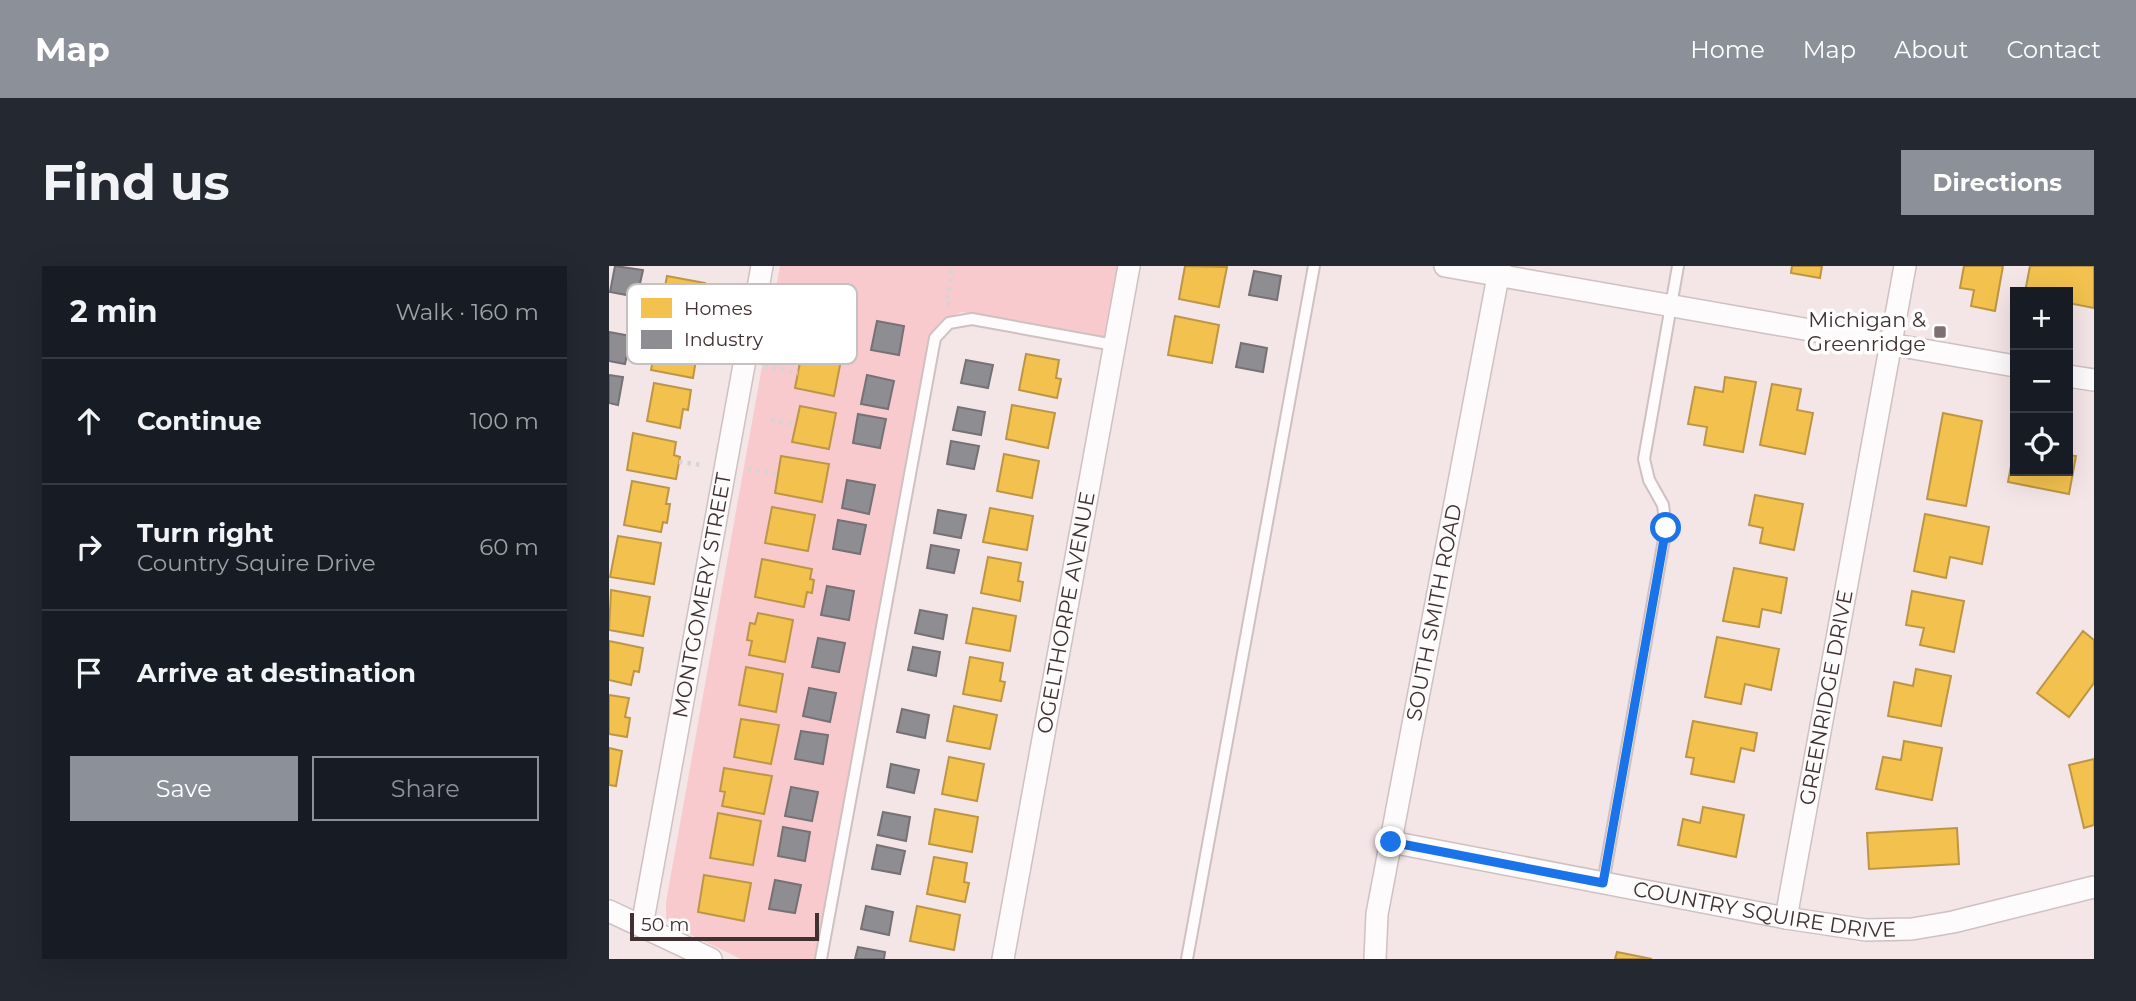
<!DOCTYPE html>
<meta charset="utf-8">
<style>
:root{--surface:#171b24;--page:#242831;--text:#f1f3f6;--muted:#9ea1a6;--line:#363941;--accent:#8c9099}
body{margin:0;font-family:Montserrat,sans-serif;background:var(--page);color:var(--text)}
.controls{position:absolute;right:21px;top:21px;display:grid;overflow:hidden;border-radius:0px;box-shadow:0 7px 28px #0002}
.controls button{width:63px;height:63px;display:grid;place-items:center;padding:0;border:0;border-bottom:2px solid var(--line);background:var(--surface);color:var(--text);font:35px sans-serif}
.scale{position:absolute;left:21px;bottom:18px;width:189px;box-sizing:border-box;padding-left:7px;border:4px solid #413031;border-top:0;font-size:19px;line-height:24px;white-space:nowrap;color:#413031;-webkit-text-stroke:5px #fff;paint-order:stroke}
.stop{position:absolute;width:21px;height:21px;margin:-16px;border:5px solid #1a73e8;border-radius:50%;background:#fff}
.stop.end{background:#1a73e8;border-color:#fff;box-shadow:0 2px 7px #0008}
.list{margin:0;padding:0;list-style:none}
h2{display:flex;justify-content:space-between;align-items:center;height:91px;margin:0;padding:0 28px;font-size:30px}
h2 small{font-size:23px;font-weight:400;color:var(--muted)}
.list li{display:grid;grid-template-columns:46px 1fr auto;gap:21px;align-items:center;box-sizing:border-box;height:126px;padding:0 28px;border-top:2px solid var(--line)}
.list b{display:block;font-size:26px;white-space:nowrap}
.list p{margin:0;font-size:23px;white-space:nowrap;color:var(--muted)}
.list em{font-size:23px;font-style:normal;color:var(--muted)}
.actions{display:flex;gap:14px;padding:21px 28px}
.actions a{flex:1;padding:16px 0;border:2px solid var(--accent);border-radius:0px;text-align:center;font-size:24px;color:var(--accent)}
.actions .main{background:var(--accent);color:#fff}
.icon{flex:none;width:38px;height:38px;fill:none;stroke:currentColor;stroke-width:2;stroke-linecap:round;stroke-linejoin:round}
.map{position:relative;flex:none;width:1485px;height:693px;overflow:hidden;border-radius:0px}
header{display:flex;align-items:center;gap:42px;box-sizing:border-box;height:98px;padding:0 35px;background:var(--accent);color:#fff}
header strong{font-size:33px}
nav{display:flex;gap:38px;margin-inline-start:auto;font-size:24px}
.intro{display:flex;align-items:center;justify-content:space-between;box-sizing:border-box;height:168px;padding:0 42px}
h1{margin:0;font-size:49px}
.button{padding:18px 32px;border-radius:0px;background:var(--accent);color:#fff;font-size:24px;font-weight:700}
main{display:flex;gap:42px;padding:0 42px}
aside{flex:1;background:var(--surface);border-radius:0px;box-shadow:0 7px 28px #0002}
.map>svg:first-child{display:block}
.green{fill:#f8cace}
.homes{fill:#f2c14e;stroke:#bd9645;stroke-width:2}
.industry{fill:#8d8d92;stroke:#767175;stroke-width:2}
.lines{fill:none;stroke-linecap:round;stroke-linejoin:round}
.lane-casing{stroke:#cfc0c1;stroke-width:14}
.street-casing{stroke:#cfc0c1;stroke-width:24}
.path{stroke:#d8d4d4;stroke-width:4.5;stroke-dasharray:3.5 5;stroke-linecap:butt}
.lane{stroke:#fdfbfb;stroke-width:10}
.street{stroke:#fdfbfb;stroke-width:21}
.route{stroke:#1a73e8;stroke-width:9}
.poi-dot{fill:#806f70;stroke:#fff;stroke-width:2.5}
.labels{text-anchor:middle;stroke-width:7;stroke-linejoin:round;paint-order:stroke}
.poi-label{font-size:21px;fill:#413031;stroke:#fff;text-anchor:end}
.street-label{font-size:21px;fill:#413031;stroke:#fff}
.key{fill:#fff;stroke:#c6c1c1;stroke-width:2}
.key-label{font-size:19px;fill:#413031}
</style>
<header>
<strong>Map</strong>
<nav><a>Home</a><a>Map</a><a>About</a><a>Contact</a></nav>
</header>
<div class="intro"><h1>Find us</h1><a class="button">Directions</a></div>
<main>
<aside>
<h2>2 min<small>Walk · 160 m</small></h2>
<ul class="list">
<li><svg class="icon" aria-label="ahead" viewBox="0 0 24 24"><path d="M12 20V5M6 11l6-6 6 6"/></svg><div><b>Continue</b></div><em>100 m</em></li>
<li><svg class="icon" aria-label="right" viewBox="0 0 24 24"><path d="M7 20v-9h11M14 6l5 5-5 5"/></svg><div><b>Turn right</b><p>Country Squire Drive</p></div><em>60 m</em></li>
<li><svg class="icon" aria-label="arrive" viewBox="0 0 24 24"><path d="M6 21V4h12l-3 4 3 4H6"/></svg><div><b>Arrive at destination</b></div></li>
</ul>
<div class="actions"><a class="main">Save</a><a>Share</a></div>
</aside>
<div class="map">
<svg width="1485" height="693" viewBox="0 0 1485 693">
<rect width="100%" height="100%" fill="#f4e5e6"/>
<!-- green -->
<path class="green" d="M171 0H513L500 73 353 46 332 55 321 70 207 693H132L63 660 57 652V636Z"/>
<!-- homes -->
<path class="homes" d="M576 0 618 1 610 41 570 33Z
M1183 0H1213L1211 12 1182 7Z
M1355 0H1394L1386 45 1362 40 1365 24 1351 22Z
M1421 0H1485V42L1459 37V26H1416Z
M58 10 96 17 89 59 50 52Z
M566 50 610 59 603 97 559 89Z
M50 62 91 70 84 112 42 104Z
M193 86 232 94 225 130 186 122Z
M417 88 450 94 447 112 452 113 448 132 410 124Z
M1116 111 1147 116 1134 186 1095 179 1098 161 1079 158 1086 121 1114 126Z
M45 117 82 124 79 144 74 143 71 162 38 155Z
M1163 118 1192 123 1188 144 1204 147 1196 188 1151 179Z
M403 139 446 147 439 182 397 173Z
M191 140 227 147 220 183 183 176Z
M1334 147 1373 155 1357 240 1318 233Z
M24 167 67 176 65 189 71 191 67 213 18 204Z
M1406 178V205H1459V189L1467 190 1460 228 1399 216Z
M395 188 430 195 423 232 388 225Z
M172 190 220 198 213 236 166 227Z
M23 215 60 222 57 238H61L58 257 54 256 52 266 15 259Z
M1146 229 1194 238 1185 284 1151 277 1154 262 1140 259Z
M163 241 206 249 199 285 156 277Z
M381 242 424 250 418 284 374 276Z
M1316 248 1380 261 1373 298 1341 291 1337 312 1305 305Z
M9 270 52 277 45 318 1 311Z
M379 291 412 297 409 315 414 316 411 335 372 327Z
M153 293 203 303 201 313 205 314 203 327 198 326 195 341 146 331Z
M1125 302 1178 312 1172 347 1153 343 1150 361 1114 355Z
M2 324 41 331 34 370 0 364Z
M1303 325 1355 335 1345 386 1311 379 1315 362 1297 359Z
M364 342 407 350 401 385 357 377Z
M149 347 184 354 176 396 140 389 143 375 138 374 141 357 146 358Z
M1474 365 1485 374V417L1460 451 1428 427Z
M1108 371 1170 383 1162 424 1136 418 1132 438 1096 431Z
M0 375 34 382 30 406 25 405 22 419 0 414Z
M361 391 394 397 391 415 396 416 392 435 354 428Z
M137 401 174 408 167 446 130 439Z
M1307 403 1342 410 1332 460 1279 450 1285 416 1304 420Z
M0 429 20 432 16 451 21 452 18 471 0 468Z
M345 440 388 449 381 483 338 475Z
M132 453 170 459 162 498 125 491Z
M1084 455 1148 467 1145 485 1132 482 1125 516 1082 508 1085 492 1077 491Z
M1295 475 1333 482 1323 534 1267 523 1274 491 1292 494Z
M0 482 13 485 7 520 0 519Z
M340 491 375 498 368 535 333 528Z
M1485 493V559L1475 562 1460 499Z
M115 502 163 510 155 548 113 540 116 526 111 525Z
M1094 541 1135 549 1127 591 1069 579 1074 553 1091 557Z
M326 543 369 551 363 586 320 578Z
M109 547 152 555 144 599 101 592Z
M1348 562 1350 598 1260 603 1258 567Z
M325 591 358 597 355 616 360 617 356 636 318 628Z
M95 609 142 617 135 655 89 646Z
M308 640 351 649 345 684 301 675Z
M1008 686 1043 693H1006Z"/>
<!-- industry -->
<path class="industry" d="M6 0 34 4 28 31 1 26Z
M645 5 672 10 668 34 640 29Z
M268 55 295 60 290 89 262 84Z
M0 66 22 70 16 98 0 95Z
M632 77 658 82 654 106 627 101Z
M357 94 384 99 379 122 352 117Z
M0 109 14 111 9 139 0 137Z
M258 109 285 115 279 143 252 138Z
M349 141 376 146 372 169 344 164Z
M249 148 277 153 271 182 244 177Z
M342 175 370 180 365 203 338 198Z
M238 214 266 219 260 248 233 242Z
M329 244 357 249 352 272 325 267Z
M229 254 257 259 251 288 224 283Z
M322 279 350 284 345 307 318 302Z
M218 320 245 325 240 354 212 349Z
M311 344 338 349 334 373 306 367Z
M209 372 236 377 230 406 203 401Z
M304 381 331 386 327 410 299 404Z
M200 422 227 427 221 456 194 450Z
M293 443 320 449 316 472 288 466Z
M192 465 219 469 214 498 186 493Z
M282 498 310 504 305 527 278 521Z
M182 521 209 526 203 555 176 550Z
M274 546 301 551 297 575 269 569Z
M174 561 201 566 196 595 169 590Z
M268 579 296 585 291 608 263 603Z
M166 614 192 619 186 647 160 643Z
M257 640 284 646 280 669 252 663Z
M249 681 276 686 275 693H246Z"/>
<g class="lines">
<defs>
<path id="lane" d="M994 617 1057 262 1054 239 1040 214 1035 193 1069 0
M212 693 326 72 340 57 363 53 505 79
M578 693 705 0"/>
<g id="street">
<path d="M836 0 1406 100"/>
<path d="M1459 110 1485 114"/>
<path id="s1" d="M782 576 1177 652 1257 664 1303 663 1344 656 1485 621"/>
<path d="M0 645 102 693"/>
<path id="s2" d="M1177 652 1296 0"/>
<path id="s3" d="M33 660 153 0"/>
<path id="s4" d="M394 693 520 0"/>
<path id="s5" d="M766 693 768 648 891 0"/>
</g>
</defs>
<!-- lane casing -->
<use href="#lane" class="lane-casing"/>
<!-- street casing -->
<use href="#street" class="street-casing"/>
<!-- path -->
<path class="path" d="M341 38 337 37 344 0
M182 44 202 47
M155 100 189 107
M162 154 187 159
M70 196 94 199
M139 203 169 208"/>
<!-- lane -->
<use href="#lane" class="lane"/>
<!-- street -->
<use href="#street" class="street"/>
</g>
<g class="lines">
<!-- route -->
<path class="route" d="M782 576 994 617 1057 262"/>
</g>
<!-- markers -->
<rect class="poi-dot" x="1324" y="59" width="14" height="14" rx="3.5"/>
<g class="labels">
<!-- poi labels -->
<g class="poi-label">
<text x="1317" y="61">Michigan &amp;<tspan x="1317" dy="24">Greenridge</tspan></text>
</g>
<!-- street labels -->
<g class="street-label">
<text dy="7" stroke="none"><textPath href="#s3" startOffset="336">MONTGOMERY STREET</textPath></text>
<text dy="7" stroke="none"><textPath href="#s4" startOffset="352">OGELTHORPE AVENUE</textPath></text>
<text dy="7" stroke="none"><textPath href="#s5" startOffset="352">SOUTH SMITH ROAD</textPath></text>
<text dy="7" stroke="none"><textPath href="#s2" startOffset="224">GREENRIDGE DRIVE</textPath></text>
<text dy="7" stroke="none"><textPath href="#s1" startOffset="380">COUNTRY SQUIRE DRIVE</textPath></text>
</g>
</g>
<!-- legend -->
<rect x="18" y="18" width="230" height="80" rx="10" class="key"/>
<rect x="32" y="32" width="31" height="20" fill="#f2c14e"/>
<rect x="32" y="64" width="31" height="19" fill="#8d8d92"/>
<g class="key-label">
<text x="75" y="49">Homes</text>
<text x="75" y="80">Industry</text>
</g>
</svg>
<div class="controls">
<button>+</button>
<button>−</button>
<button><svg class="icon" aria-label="locate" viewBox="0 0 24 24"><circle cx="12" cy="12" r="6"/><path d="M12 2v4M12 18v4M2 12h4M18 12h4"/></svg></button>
</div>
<div class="scale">50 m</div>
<div class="stop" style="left:1057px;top:262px"></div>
<div class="stop end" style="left:782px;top:576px"></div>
</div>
</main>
